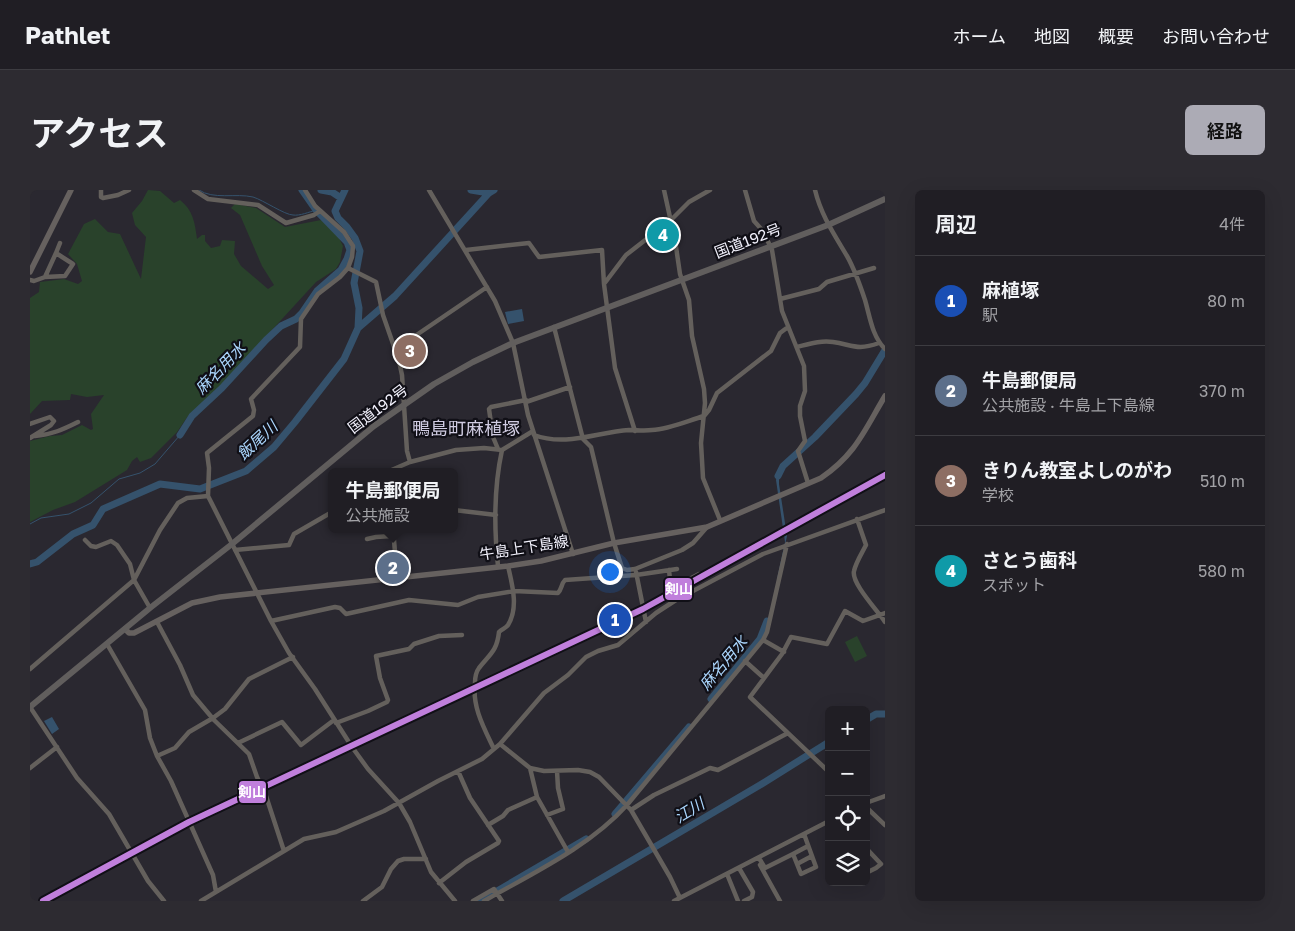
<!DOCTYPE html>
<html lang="ja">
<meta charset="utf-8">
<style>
:root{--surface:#201e24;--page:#2d2b31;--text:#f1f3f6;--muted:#a2a2a6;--line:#3d3c41;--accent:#acabb5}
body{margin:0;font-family:"Golos Text","Noto Sans JP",sans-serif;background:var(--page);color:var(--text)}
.controls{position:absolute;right:15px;bottom:15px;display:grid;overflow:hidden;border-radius:8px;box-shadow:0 5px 20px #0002}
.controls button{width:45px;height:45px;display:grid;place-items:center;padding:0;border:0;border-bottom:1px solid var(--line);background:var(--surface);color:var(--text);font:25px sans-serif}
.you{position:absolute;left:579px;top:381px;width:18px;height:18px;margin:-12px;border:4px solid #fff;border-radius:50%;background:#1a73e8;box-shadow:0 0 0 8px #1a73e833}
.badge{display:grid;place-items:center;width:32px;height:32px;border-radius:50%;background:var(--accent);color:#fff;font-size:16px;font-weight:700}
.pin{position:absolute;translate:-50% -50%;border:2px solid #fff;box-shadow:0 1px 5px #0006}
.popup{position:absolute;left:298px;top:278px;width:130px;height:65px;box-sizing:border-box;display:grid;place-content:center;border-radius:8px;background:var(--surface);filter:drop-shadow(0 1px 4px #0005);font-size:16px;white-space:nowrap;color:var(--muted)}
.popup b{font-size:19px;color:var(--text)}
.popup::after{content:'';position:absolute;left:50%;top:100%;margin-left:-10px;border:10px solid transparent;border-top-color:var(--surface)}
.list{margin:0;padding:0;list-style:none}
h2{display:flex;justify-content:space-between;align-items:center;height:65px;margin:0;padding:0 20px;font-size:21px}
h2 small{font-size:16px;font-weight:400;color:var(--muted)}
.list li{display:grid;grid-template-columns:32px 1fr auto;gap:15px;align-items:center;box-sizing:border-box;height:90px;padding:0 20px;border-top:1px solid var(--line)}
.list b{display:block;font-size:19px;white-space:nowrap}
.list p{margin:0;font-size:16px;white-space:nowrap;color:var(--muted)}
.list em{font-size:16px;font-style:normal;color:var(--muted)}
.icon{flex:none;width:28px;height:28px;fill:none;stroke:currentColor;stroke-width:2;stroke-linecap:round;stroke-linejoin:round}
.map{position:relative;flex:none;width:855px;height:711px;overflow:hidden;border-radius:8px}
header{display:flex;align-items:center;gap:30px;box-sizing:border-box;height:70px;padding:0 25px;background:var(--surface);border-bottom:1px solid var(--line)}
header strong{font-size:24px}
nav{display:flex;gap:28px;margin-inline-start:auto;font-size:18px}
.intro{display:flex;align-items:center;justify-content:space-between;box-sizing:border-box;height:120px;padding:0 30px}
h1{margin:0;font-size:35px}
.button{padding:12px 22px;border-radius:8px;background:var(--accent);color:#111;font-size:18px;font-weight:700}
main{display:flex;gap:30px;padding:0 30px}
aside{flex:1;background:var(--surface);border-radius:8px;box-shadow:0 5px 20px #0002}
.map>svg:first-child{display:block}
.green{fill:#29422b}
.water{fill:#35526c}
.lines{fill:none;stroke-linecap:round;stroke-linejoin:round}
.stream{stroke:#35526c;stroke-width:1}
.river{stroke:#35526c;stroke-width:7}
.minor{stroke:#64605c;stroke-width:4.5}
.major{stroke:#66615f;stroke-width:5.5}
.highway{stroke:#615e5d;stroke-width:6}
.rail-1-casing{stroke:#100f16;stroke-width:10}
.rail-1{stroke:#c07fdc;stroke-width:6}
.labels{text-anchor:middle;stroke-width:4.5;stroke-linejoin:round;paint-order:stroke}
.street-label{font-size:15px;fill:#f2f1fc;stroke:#100f16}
.water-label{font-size:16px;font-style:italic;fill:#aad5fc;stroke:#100f16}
.quarter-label{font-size:18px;fill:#d0cce2;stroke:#100f16}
.line-badge{stroke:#100f16;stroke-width:2}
.badge-label{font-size:14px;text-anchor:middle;font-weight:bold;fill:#fff}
</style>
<header>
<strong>Pathlet</strong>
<nav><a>ホーム</a><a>地図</a><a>概要</a><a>お問い合わせ</a></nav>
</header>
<div class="intro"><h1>アクセス</h1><a class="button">経路</a></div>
<main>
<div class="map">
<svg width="855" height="711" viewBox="0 0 855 711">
<rect width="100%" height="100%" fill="#2a2830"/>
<!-- green -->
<path class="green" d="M118 0 130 1 144 13 150 10C163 20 165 33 167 49L172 45H175V51L181 58 190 56 192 50 205 51 204 64 211 76 238 99 244 95 232 76 210 25 201 18 205 14 226 18 255 37 291 30 307 44 313 56 310 72 306 79 286 92 194 192 158 226 147 242 121 268 110 272 107 267 102 271 97 280 45 312 23 320 0 332V251L20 246 32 245 52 235 61 240 63 239 61 224 74 205 57 207 41 204 40 210 12 211 0 224V108L9 102 10 92 34 89 48 94 52 91 47 74 38 64 54 34 65 29 78 42 90 44 111 89 116 47 105 35 102 23 112 11Z
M827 446 837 466 825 472 815 452Z"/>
<!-- water -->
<path class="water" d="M492 119 494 131 478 134 475 122Z
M753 277 749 286V294L757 346 748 389H747L755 352 746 290 749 279Z
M22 527 29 539 22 544 14 531Z"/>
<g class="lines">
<!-- stream -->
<path class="stream" d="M169 0C183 10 206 3 223 7 233 10 255 25 263 25 270 26 279 22 286 20
M0 334 11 328 39 324 61 313 89 289 110 283 125 274 150 245"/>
<!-- river -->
<path class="river" d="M291 0 302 2 311 8
M441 0 459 3
M328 138 365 106 459 3 464 0
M150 245 162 226 192 198 236 150 251 136 266 129 272 123 287 101 311 80 317 69 320 60 317 52 286 20 272 0
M748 286 753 276 785 247 826 204 835 193 855 160
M0 374 7 372 43 344 63 335 73 319 130 294 170 299 216 281 244 257 265 232 314 169 328 138 329 118 324 93 330 61 325 48 317 37 308 28 305 21 315 0
M681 509 730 449 737 431
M836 530 846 524H855
M585 624 659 537
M450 711 556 649
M533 711 730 595 799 552"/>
<!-- minor -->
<path class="minor" d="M71 0V7L73 8 88 5 99 0
M164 0 178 9 228 15 256 33 284 25 290 21
M275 0 285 16 314 42 323 56 322 67 318 78 310 87 288 104 271 129 270 157 221 209 224 220 223 226 177 263 179 278 178 306 241 431 259 463 285 499 322 557 338 579 369 613 380 632 401 682 425 711
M399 0 465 111 483 153 498 225 543 364
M634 0 645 50 650 84 659 110 662 146 674 199 675 213 671 253 673 288 690 330
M715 0 724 31 733 41 742 60 752 121 774 176 775 201 770 216V226L775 251 768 261 778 293
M785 0C791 25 804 44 817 66 825 80 830 95 835 110 840 127 842 146 855 159
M436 60 499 53 509 67 572 60 574 94
M26 63 30 53
M318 78 346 92 353 125 369 171 372 185 377 261 380 272 426 260 454 258 472 260 503 241
M0 90 4 91 15 87 35 86 43 74 26 63 15 87
M750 109 789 99 797 92 844 78
M524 137 553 249 561 257 584 353 592 378 597 380 605 379 652 360 663 353 677 337
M364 157 385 146 457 97
M767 157C779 154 791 150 803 152 823 155 827 161 849 153
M496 212 540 197
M0 234 20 227 24 231 21 235 0 248
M605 241 585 178 574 94 596 65 641 30 659 12 680 0
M504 245C536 257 567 242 599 240 607 240 614 241 622 240 639 239 657 231 674 226L679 220 687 203 741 161 750 143 758 137
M5 246C21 245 34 239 48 232
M468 259 463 247 459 219 461 217 496 210
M357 282 380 272
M424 320 466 325
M827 329 836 355C832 363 826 372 824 381 821 393 848 421 855 432
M337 349 346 347 362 346 364 350 367 387
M55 350 61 356 66 357 81 351 87 355 100 374 104 390 120 418
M205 360 259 355 264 344 302 322
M468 376C464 338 464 297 472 260
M639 380 641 399 669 384
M606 382 616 432
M241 431 305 417 310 418 316 424 379 410 428 415 448 407 484 401 528 403C532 399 531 394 535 390L606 385 647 379
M127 432 150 475 163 505 184 530 219 564 227 587 236 606 254 661
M733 450 754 462
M77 454 115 520 120 548 127 566 141 591 183 685 186 702
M715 471 734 488
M0 479 104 390 130 340 148 313 157 308 178 306
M0 517 47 588 79 624 118 691 134 711
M306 533 338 521 357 512 358 510 350 488 346 466 379 459 384 454 409 446 432 445
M208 553 252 532 271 555 304 530
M470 554 500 578 514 581 548 580 560 582 569 587 601 620 640 687 650 708
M464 559C454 538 442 517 445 493 445 488 446 482 449 478 460 464 467 461 469 442 472 439 476 438 478 435 489 417 482 394 478 376
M127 566 145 558 159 542 183 528 195 519 219 489 263 467
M0 578 27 557
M500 578 507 607 538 662
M799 582 720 507 752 464 761 447 797 454 815 421 833 431 855 423
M836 613 855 606
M836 617 855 635
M601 620 624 605 680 578 688 580 758 543
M517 625 533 619 528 598 527 581
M458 635 473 626 478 620 507 607
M836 658 851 674 846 678 836 683
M763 664 778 656
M729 668 735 678 763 664 771 684 786 677 774 644
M767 674 782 666
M730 675 750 711
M709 678 723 702 722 707 714 711
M697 684 708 711
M409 693 436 672 468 653 469 651 440 608 428 581
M171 711 274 649 306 642 354 621 408 591 452 569 470 554 514 503 538 485 556 467 568 461 588 455 626 423 646 410 733 364 855 320
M333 711 352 697 361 679 368 671 374 669H396
M443 711 464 699 472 711
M454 711C503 683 559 657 597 615L733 450 737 442 757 354
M644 711 799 631"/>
<!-- major -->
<path class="major" d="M0 82 41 0
M95 439 99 443H104L162 413 190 407 478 376 511 371 584 353 677 337 791 288C826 264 834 241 855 206"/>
<!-- highway -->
<path class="highway" d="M0 517 120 418 202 354 344 236 404 194 443 172 483 153 798 35 855 9"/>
<defs>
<path id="rail-1" d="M13 711 159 632 613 419 855 285"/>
</defs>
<!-- rail-1 casing -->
<use href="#rail-1" class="rail-1-casing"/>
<!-- rail-1 -->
<use href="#rail-1" class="rail-1"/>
</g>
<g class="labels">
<!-- street labels -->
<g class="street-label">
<text transform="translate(718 51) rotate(-21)" y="5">国道192号</text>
<text transform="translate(348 219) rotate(-37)" y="5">国道192号</text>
<text transform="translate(494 358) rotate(-9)" y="5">牛島上下島線</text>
</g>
<!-- water labels -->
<g class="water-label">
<text transform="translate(190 178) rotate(-46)" y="6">麻名用水</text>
<text transform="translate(227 250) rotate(-43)" y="6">飯尾川</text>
<text transform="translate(693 473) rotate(-50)" y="6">麻名用水</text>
<text transform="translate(659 620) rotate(-31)" y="6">江川</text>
</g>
<!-- quarter labels -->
<g class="quarter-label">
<text x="436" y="245">鴨島町麻植塚</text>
</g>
</g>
<g class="line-badge">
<rect x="634" y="387" width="29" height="24" rx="5" fill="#c07fdc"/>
<rect x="208" y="590" width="29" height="24" rx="5" fill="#c07fdc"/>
</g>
<g class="badge-label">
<text x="649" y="404">剣山</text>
<text x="222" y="607">剣山</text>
</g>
</svg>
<div class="controls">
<button>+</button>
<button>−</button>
<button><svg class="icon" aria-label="locate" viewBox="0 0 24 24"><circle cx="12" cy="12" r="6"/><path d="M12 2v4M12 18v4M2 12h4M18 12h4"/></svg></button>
<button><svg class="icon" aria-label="layers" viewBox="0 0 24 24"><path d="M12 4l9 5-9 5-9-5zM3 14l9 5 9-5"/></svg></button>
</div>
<div class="you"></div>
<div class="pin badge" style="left:585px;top:430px;background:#1a4fb4">1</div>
<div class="pin badge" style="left:363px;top:378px;background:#5c6f8a">2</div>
<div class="popup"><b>牛島郵便局</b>公共施設</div>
<div class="pin badge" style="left:380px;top:161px;background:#8d6e63">3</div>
<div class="pin badge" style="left:633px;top:45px;background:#0f9aa8">4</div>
</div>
<aside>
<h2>周辺<small>4件</small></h2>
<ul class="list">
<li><span class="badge" style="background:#1a4fb4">1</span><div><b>麻植塚</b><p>駅</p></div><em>80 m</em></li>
<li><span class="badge" style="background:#5c6f8a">2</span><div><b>牛島郵便局</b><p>公共施設 · 牛島上下島線</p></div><em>370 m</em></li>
<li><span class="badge" style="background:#8d6e63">3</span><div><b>きりん教室よしのがわ</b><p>学校</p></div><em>510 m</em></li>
<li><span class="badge" style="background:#0f9aa8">4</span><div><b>さとう歯科</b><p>スポット</p></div><em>580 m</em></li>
</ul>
</aside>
</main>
